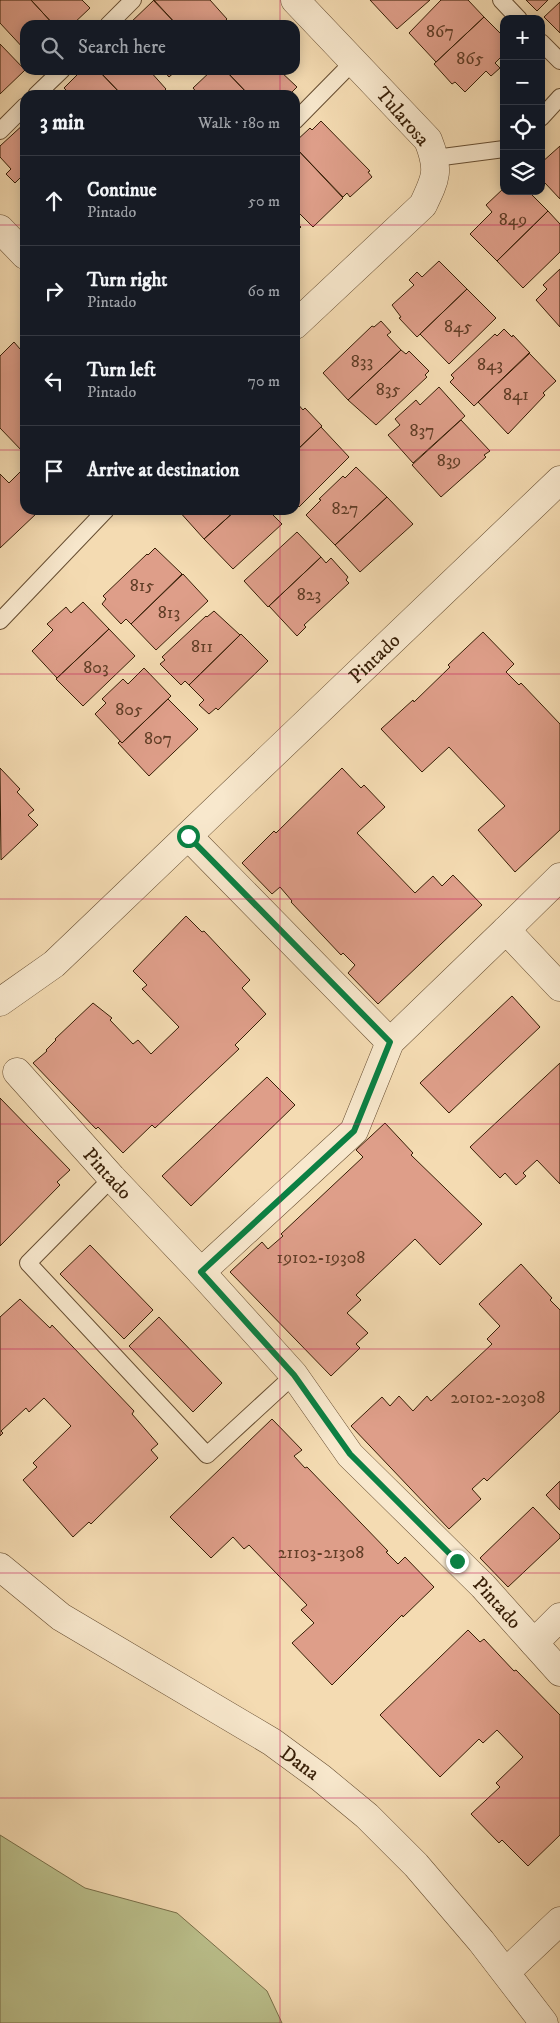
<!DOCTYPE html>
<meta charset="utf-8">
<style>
:root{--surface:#171b24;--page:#242831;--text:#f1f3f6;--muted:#9ea1a6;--line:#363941}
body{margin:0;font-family:"IM FELL DW Pica",serif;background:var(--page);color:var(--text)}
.controls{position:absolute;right:15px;top:15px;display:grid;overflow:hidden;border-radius:10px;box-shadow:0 2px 12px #0003}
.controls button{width:45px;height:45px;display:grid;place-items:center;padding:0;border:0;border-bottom:1px solid var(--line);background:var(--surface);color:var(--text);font:25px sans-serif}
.stop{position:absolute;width:15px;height:15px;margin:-11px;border:4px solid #0b8043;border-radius:50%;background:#fff}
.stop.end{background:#0b8043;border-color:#fff;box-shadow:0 1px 5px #0008}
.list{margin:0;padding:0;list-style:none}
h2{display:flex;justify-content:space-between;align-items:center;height:65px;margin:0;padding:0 20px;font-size:21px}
h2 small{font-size:16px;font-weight:400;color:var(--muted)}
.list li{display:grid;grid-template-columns:32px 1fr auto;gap:15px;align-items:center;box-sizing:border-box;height:90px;padding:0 20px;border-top:1px solid var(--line)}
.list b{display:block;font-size:19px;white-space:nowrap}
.list p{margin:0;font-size:16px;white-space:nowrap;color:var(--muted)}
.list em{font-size:16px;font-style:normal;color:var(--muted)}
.icon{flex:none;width:28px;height:28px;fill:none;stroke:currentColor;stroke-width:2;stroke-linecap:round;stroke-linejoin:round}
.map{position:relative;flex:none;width:560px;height:2023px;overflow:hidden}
.search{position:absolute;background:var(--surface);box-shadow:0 2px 12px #0003;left:20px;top:20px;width:280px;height:55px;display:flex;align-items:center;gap:12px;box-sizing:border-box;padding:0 18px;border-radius:15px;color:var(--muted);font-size:19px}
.panel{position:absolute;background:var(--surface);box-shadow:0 2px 12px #0003;left:20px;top:90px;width:280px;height:425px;border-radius:15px}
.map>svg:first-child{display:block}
.green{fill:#bbc08c;stroke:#796f49}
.building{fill:#de9e89;stroke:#371e06}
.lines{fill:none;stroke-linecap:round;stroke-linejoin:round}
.service-casing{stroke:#664d31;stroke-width:18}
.minor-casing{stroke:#664d31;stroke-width:29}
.service{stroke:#f8e8cd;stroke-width:16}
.minor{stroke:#f8e8cd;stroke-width:28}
.route{stroke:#0b8043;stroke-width:6}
.grid{fill:none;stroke:#c2185b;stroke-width:1;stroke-opacity:0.55}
.labels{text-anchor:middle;stroke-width:5;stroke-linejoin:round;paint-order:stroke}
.number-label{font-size:18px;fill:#613e27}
.street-label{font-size:20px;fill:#371e06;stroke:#f8e8cd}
</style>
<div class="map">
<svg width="560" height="2023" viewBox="0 0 560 2023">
<rect width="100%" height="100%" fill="#f4dbb2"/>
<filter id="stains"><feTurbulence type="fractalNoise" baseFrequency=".004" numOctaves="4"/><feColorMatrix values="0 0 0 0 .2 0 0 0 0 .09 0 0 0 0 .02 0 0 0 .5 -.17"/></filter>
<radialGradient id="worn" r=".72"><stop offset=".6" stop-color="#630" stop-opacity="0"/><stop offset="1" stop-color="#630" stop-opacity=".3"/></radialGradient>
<!-- green -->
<path class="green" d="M0 1835 85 1888 177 1913 267 1991 282 2023H0Z"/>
<!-- building -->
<path class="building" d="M0 0H31L54 25H25V50L0 23Z
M31 0H82L90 8 72 25H54Z
M153 0H210L227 19 223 23 224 25H177Z
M154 0 177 25H128Z
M370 0H430L397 29Z
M441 0H468L484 17 436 62 409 33Z
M526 0H548L537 11Z
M560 2V33L544 17Z
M484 17 504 37V54L495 63 500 68 491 76 486 71 465 92 455 82 452 84 434 64Z
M0 44 25 70 0 94Z
M82 70H98L122 95H71L64 88Z
M98 70H149L166 89 160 95H122Z
M163 70H177L169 77Z
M212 70H225L249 95H199L193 88Z
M225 70H279L297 87 289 95H249Z
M321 121 370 171 368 172 372 177 350 197 347 193 343 197 295 147V142L310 128 312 130Z
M25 123V183L20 178 15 183 6 174 11 169 0 157V146Z
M560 146V199L545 183 541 187V163Z
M295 147 343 198 313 227 295 209Z
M504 188V191H507L511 195 514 191H528L548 211 497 261 470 234 492 212 486 205Z
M548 211 560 224V252L523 288 497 261Z
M295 221 301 227 295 233Z
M439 261 467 289 417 337 399 318 401 317 392 305 414 285 409 280 417 272 422 277Z
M560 269V327L536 300 547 289 543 285Z
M467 289 496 318 449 364 420 334Z
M381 321 391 332 387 335 401 350 348 400 323 373 372 326 374 327Z
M504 329 512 337 513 335 530 353 474 406 450 382 454 378 451 375 495 334 497 336Z
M14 342 20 349 22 347 25 351V450L23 452 0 428V356Z
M401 350 406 354 409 351 429 371 425 375 427 377 376 425 348 400Z
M529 353 556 381 543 393 545 395 508 434 478 402Z
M439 387 465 416 413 463 388 435 400 425 395 419 416 400 420 405Z
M296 402 303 410 305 408 322 426 295 452Z
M461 420 490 451 484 455 486 457 441 497 412 465Z
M321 427 349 457 299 507 295 503V452Z
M356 467 387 497 335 545 306 515 321 500 319 499 343 476 345 478Z
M20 472 25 478V510H35L37 513 0 548V474L9 483Z
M387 497 413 524 360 572 335 545Z
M178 510H236L204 539Z
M236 510H268L282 524 233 569 204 539Z
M297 532 321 557 268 607 244 581Z
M155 548 182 574 131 624 126 619 121 624 102 604 106 599 103 596 147 554 148 555Z
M321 557 326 563 331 558 348 577 346 580 349 583 304 625 306 627 297 636 269 606Z
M183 574 208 601 156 650 131 624Z
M83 602 109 629 57 678 32 651 53 630 47 624 66 607 71 613Z
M214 611 240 635 189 685 185 681 181 685 160 664 165 660 162 657 206 616 207 617Z
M109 629 135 656 83 706 56 679Z
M483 632 514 664 506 672 519 685 521 683 560 724V830L515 872 478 830 505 806 449 747 422 772 381 729 413 700 414 702 450 667 448 665Z
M241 634 268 661 218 710 216 708 209 714 199 705 204 700 189 685Z
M144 668 171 696 122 743 95 714 106 703 102 699 123 679 128 684Z
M168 699 198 729 149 776 118 743 120 741 122 743Z
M0 768 20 789 17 792 34 810 28 815 38 825 1 860Z
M342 768 361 788 364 785 385 807 357 833 415 893 433 876 442 886 453 875 482 905 378 1004 348 973 355 965 343 953 341 955 291 902 292 901 280 887 272 894 242 863 274 831 276 833Z
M186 916 202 932 204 931 250 980 242 988 266 1014 235 1045 239 1049 155 1128 152 1125 123 1153 98 1127 96 1129 33 1063 47 1051 46 1050 56 1040 55 1039 93 1003 112 1018 110 1020 133 1044 138 1040 151 1054 179 1027 142 989 147 985 133 971Z
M512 996 540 1027 449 1113 420 1083Z
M560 1063V1184L537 1160 523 1173 526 1176 516 1185 505 1173 500 1178 470 1147Z
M267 1077 295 1105 191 1206 162 1176Z
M0 1098 70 1170 57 1182 60 1185 0 1246Z
M385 1123 413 1153 411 1155 482 1224 440 1265 415 1239 356 1295 361 1300 347 1313 368 1333 356 1344 360 1348 331 1376 230 1272 262 1242 268 1249 283 1236 281 1234 363 1157 356 1150Z
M90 1245 153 1310 124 1339 60 1274Z
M521 1264 552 1298 550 1300 560 1310V1411L487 1481 484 1478 472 1489 481 1499 449 1529 351 1426 382 1397 390 1406 399 1396 413 1411 427 1396 431 1401 492 1344 487 1339 500 1326 479 1304Z
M20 1299 50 1328 52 1325 134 1411 132 1414 158 1444 151 1450 158 1458 91 1524 89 1522 73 1537 23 1480 37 1467 33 1463 71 1426 44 1398 29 1412 26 1408 1 1431 3 1433 0 1436V1317Z
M159 1317 222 1383 193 1412 129 1346Z
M272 1419 302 1450 294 1456 305 1468 307 1467 388 1551 386 1552 398 1564 405 1557 434 1587 403 1617 402 1615 332 1685 292 1643 314 1623 301 1610 307 1605 249 1545 244 1549 233 1537 211 1558 170 1517Z
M560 1481V1510L546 1495Z
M533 1507 560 1535V1538L508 1587 480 1558Z
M468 1630 480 1642 484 1639 514 1671 516 1670 560 1715V1835L528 1866 502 1840 499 1843 471 1814 500 1787 496 1783 523 1757 497 1730 483 1743 479 1739 440 1777 380 1715Z"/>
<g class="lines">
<defs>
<path id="service" d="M501 0 519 19
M108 25 133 0
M541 42 560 61
M36 95 62 70
M541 118 560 97
M295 121 353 62
M0 131 25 106
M435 158 504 149
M0 621 106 510
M112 1178 28 1263 207 1455 294 1375"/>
<g id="minor">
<path d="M295 0 428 140C440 170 436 178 423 205L295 325"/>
<path d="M0 229 25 255"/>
<path d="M188 836 390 1042"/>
<path d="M506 930 560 877"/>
<path id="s1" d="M560 987 506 930 390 1042 354 1131 201 1272 294 1375 350 1455 483 1586 534 1643 560 1617"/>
<path id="s2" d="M0 1002 54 964 560 480"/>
<path id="s3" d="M17 1072 112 1178 201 1272"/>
<path id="s4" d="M0 1567 61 1617 272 1742 321 1778 367 1816 416 1865 481 1941 544 2023"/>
<path d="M534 1643 560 1672"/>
<path d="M506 1972 560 1921"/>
</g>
</defs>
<!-- service casing -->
<use href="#service" class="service-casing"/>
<!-- minor casing -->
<use href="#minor" class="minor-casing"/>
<!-- service -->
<use href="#service" class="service"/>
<!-- minor -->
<use href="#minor" class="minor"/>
</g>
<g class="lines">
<!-- route -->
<path class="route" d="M188 836 390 1042 354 1131 201 1272 294 1375 350 1454 457 1561"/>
</g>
<!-- grid -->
<path class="grid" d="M280 0V25M280 70V95M0 225H25M295 225H560M0 450H25M295 450H560M280 510V2023M0 674H560M0 899H560M0 1124H560M0 1349H560M0 1573H560M0 1798H560"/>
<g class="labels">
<!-- number labels -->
<g class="number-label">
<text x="440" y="37">867</text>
<text x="470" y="64">865</text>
<text x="513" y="225">849</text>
<text x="458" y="332">845</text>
<text x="362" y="367">833</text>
<text x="490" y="370">843</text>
<text x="388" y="395">835</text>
<text x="516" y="400">841</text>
<text x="422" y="436">837</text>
<text x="449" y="466">839</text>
<text x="345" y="514">827</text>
<text x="142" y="591">815</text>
<text x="309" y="600">823</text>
<text x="169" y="618">813</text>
<text x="202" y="652">811</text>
<text x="96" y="673">803</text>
<text x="129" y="715">805</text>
<text x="158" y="744">807</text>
<text x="321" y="1263">19102-19308</text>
<text x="498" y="1403">20102-20308</text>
<text x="321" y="1558">21103-21308</text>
</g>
<!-- street labels -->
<g class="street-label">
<text transform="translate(403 116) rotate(49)" y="7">Tularosa</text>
<text dy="7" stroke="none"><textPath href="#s2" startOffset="509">Pintado</textPath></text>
<text dy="7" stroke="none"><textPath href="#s3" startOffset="136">Pintado</textPath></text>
<text dy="7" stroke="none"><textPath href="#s1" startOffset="989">Pintado</textPath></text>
<text dy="7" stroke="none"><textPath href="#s4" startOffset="359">Dana</textPath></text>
</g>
</g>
<rect width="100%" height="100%" filter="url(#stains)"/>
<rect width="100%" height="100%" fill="url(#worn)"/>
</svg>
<div class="controls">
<button>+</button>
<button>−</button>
<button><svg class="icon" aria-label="locate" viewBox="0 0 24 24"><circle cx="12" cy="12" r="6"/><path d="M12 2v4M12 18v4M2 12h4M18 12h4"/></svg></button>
<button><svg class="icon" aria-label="layers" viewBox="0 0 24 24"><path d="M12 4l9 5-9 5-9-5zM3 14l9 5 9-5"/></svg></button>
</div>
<div class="stop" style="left:188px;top:836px"></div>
<div class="stop end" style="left:457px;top:1561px"></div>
<div class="search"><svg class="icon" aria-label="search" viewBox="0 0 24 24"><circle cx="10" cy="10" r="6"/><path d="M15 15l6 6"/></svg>Search here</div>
<section class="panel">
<h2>3 min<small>Walk · 180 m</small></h2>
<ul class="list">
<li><svg class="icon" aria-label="ahead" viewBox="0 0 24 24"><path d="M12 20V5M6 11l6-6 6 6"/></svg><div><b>Continue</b><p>Pintado</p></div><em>50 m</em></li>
<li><svg class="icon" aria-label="right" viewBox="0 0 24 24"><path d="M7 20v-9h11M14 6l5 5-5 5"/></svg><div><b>Turn right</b><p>Pintado</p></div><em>60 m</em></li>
<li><svg class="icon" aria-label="left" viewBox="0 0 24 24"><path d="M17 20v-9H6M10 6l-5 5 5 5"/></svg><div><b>Turn left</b><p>Pintado</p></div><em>70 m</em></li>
<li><svg class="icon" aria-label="arrive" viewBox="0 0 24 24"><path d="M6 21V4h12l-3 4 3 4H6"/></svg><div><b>Arrive at destination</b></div></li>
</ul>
</section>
</div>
